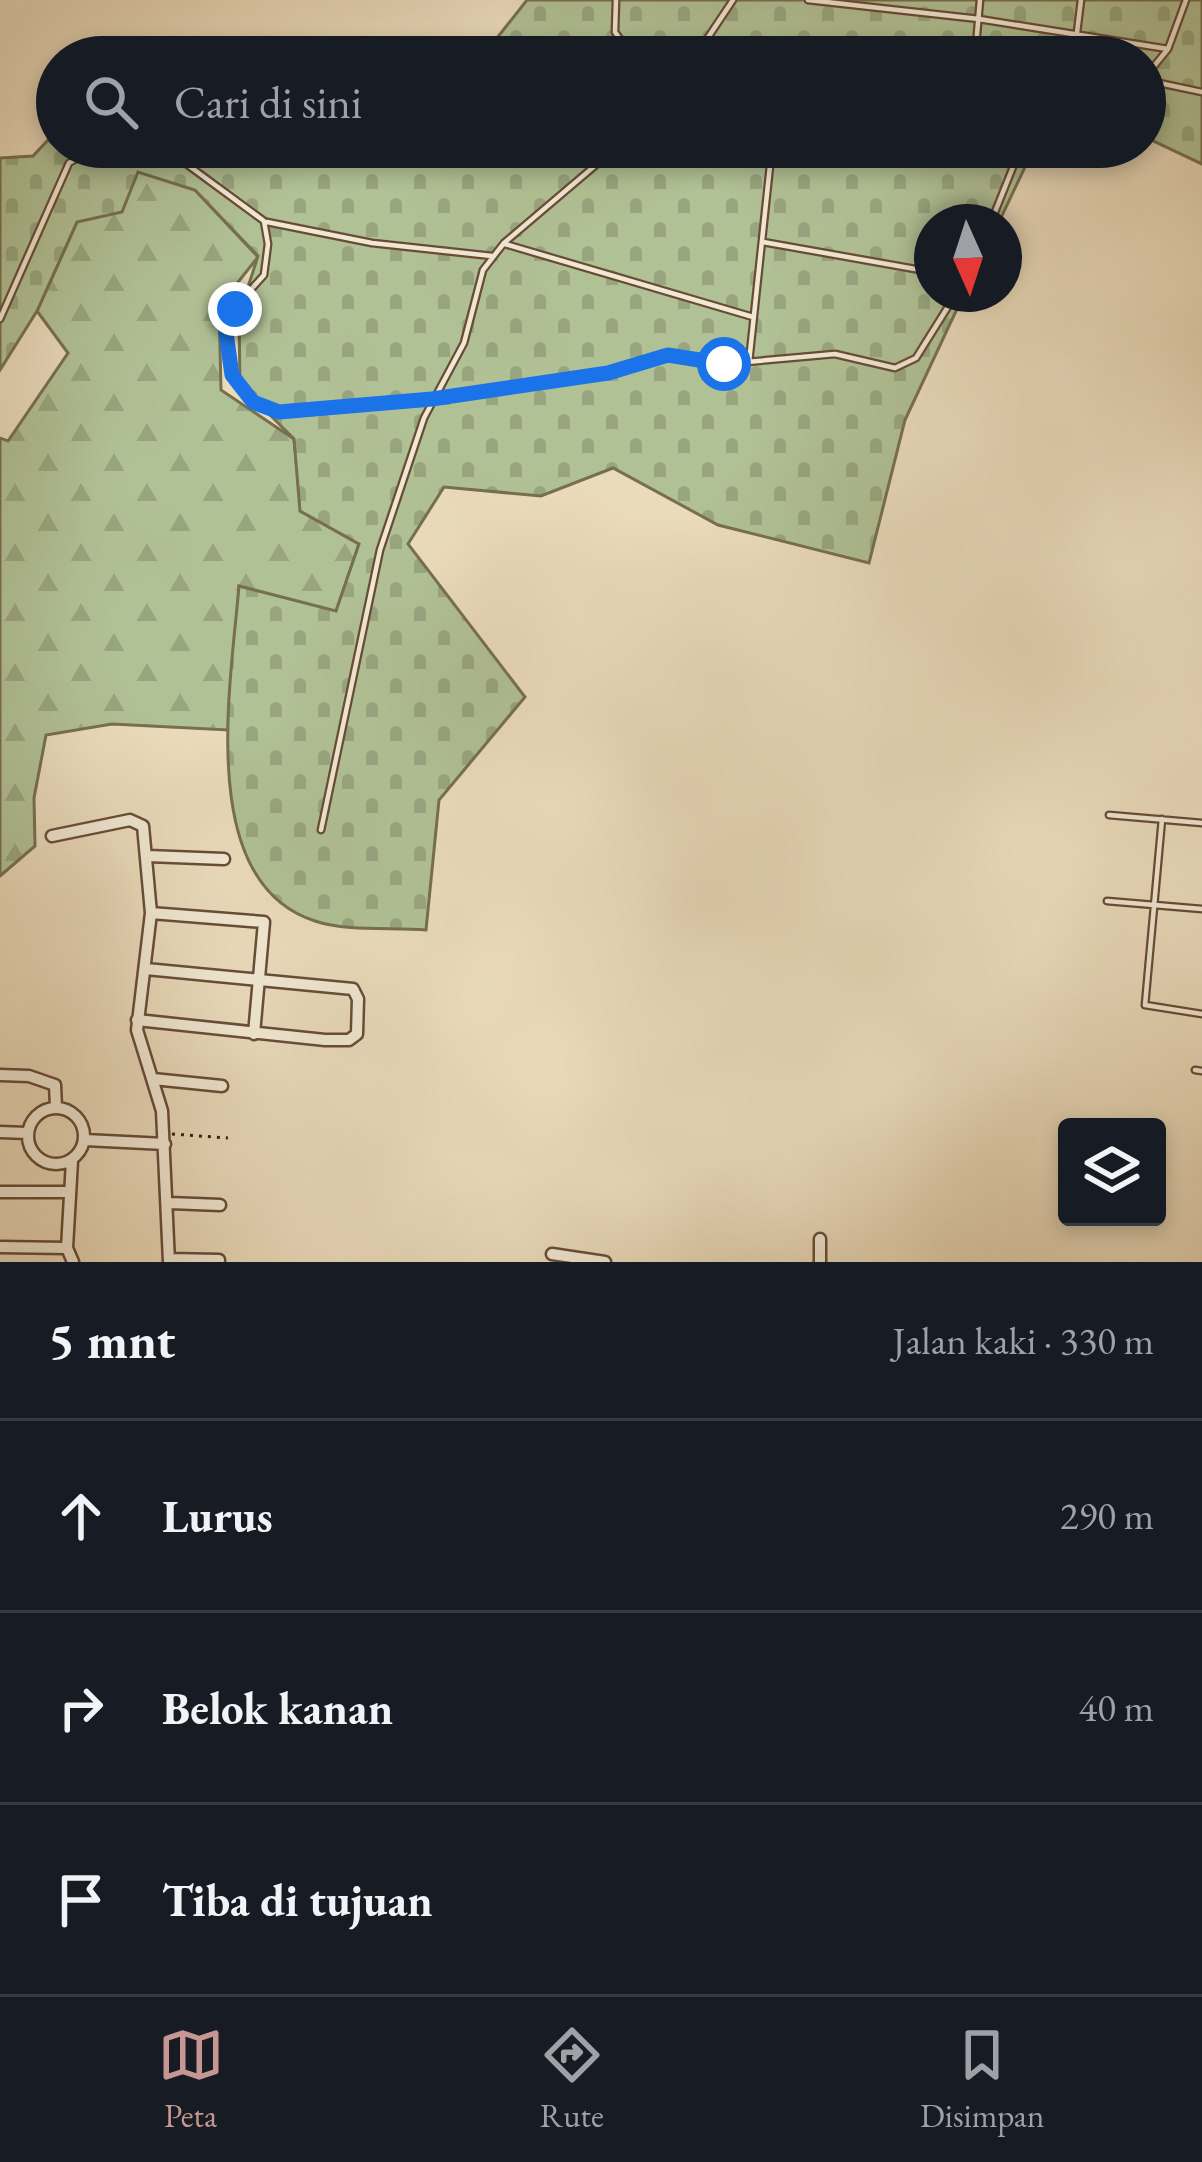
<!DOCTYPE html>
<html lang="id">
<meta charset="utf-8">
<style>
:root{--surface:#171b24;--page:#20242c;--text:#f1f3f6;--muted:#9ea1a6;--line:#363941;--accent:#c59692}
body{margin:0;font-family:"EB Garamond",serif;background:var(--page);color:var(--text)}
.controls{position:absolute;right:36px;bottom:36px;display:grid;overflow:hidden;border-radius:12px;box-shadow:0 6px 18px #0003}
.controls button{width:108px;height:108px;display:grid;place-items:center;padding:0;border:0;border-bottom:3px solid var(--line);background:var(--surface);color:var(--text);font:60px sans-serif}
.compass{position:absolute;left:914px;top:204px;width:108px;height:108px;border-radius:50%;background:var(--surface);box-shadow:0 6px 18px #0003;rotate:177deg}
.stop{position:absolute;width:36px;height:36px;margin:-27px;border:9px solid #1a73e8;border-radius:50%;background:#fff}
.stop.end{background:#1a73e8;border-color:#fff;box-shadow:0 3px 12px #0008}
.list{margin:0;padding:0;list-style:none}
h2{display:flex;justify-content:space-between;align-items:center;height:156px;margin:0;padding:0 48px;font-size:51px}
h2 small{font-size:39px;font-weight:400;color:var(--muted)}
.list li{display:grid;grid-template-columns:78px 1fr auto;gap:36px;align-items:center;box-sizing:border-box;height:192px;padding:0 48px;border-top:3px solid var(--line)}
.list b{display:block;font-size:45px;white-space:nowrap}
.list em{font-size:39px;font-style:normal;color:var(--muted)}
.icon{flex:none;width:66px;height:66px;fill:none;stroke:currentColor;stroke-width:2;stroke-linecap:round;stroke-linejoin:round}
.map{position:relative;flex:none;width:1202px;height:1262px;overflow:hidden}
.search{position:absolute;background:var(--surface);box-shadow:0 6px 18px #0003;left:36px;right:36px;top:36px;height:132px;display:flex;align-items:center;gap:30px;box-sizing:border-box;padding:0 42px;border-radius:66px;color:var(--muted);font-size:45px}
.sheet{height:732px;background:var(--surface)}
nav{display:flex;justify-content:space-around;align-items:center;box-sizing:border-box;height:168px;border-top:3px solid var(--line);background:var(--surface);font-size:33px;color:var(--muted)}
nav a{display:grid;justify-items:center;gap:6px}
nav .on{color:var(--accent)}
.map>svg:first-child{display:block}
.forest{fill:url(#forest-firs);stroke:#766f50;stroke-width:3}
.cemetery{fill:url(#cemetery-stones);stroke:#766f50;stroke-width:3}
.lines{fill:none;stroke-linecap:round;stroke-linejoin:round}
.lane-casing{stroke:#684c38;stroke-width:9}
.street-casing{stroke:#684c38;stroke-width:15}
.path{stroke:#3d1d0c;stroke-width:3;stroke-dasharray:3 6;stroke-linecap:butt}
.lane{stroke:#f1e8d3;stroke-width:4.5}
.street{stroke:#f1e8d3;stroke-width:10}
.route{stroke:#1a73e8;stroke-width:15}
</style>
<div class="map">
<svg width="1202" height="1262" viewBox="0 0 1202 1262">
<defs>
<pattern id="forest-firs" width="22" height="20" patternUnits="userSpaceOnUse" patternTransform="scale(3)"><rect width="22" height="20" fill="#b0c195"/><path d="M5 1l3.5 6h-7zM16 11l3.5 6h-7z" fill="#98a57f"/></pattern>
<pattern id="cemetery-stones" width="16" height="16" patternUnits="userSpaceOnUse" patternTransform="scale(3)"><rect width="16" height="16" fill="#b0c195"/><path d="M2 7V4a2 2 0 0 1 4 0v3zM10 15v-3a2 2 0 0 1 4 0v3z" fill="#98a57f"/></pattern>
</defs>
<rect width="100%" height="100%" fill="#eadbbb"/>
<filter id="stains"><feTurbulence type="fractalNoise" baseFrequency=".00167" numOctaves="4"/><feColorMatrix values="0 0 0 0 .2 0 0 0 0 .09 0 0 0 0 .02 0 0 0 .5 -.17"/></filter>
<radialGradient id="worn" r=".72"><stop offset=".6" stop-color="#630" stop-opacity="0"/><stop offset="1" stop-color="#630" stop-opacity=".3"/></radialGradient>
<!-- forest -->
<path class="forest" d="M138 171 195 190 258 257 219 306 221 390 294 439 301 511 359 544 336 612 239 587 228 730 112 724 46 735 34 798 35 846 0 876V438L8 441 68 353 37 311 77 222Z"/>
<!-- cemetery -->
<path class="cemetery" d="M527 0H1202V164L1145 137V57H482Z
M48 140 57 147H157L193 160 196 147H1041L1034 148 999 222H932V294H964L905 420 869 563 718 525 613 468 541 496 444 487 408 544 525 697 439 800 426 930C392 927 347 932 315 921 195 883 231 683 239 586L336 611 359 544 300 511 294 439 240 385 239 315 258 256 195 190 138 172 122 212 77 222 37 311 0 370V158L33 156Z"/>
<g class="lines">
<defs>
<path id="lane" d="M616 0 615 32 633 57
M808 0 979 19 1168 49
M695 57 733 0
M975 57 980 0
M1074 57 1081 0
M1145 77 1168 49 1186 0
M1145 80 1202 92
M129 147 181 160 264 221 268 244 264 275 227 316 225 336 237 386 253 402 279 411 432 399 608 373 668 355 724 364 835 354 895 368 916 358 956 294
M267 222 372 243 492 256
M991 222 1021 147
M763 242 932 272
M505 244 753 317
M0 319 69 163 87 152 113 147
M749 362 772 147
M1109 815 1202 823
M1162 819 1145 1005 1202 1014
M321 830 380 550 424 418 464 343 483 270 504 243 617 147
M1107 901 1202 909
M1195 1070 1202 1071"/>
<path id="street" d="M52 836 130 820 143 826 151 913 137 1030 162 1111 169 1262
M148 856 224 859
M151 913 264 922 254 1034
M137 1020 325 1040H349L357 1034 358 999 353 989 146 969
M0 1075 29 1076 55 1085 56 1107
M153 1079 222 1086
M28 1136a28 28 0 1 1 56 0a28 28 0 1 1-56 0Z
M0 1132 27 1133
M85 1140 165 1144
M72 1161 67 1248 73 1262
M0 1192H70
M170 1203 220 1205
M0 1247 67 1248
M552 1254 605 1262
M169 1259 219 1260
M820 1262V1239"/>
</defs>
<!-- lane casing -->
<use href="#lane" class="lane-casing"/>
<!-- street casing -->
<use href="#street" class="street-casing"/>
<!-- path -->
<path class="path" d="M172 1134 228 1138"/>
<!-- lane -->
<use href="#lane" class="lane"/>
<!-- street -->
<use href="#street" class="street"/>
</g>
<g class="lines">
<!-- route -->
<path class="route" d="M235 309 225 326 232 375 253 402 279 412 432 399 608 373 668 355 724 364"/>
</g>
<rect width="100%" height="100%" filter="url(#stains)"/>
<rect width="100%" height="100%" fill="url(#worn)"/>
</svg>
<div class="controls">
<button><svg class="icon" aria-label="layers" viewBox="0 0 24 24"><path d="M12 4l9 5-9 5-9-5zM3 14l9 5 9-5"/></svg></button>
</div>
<svg class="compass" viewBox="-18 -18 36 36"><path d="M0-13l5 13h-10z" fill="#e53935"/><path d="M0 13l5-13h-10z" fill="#9ea1a6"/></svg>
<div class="stop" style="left:724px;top:364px"></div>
<div class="stop end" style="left:235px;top:309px"></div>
<div class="search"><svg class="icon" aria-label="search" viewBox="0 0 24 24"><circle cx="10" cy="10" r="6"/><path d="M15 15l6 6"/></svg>Cari di sini</div>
</div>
<section class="sheet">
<h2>5 mnt<small>Jalan kaki · 330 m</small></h2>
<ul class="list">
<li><svg class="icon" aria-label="ahead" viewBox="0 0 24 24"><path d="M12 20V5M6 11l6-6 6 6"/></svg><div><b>Lurus</b></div><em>290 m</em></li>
<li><svg class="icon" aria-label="right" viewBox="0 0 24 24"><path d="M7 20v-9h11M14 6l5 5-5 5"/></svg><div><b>Belok kanan</b></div><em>40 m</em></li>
<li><svg class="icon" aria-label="arrive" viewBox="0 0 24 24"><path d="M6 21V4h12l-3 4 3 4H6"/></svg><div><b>Tiba di tujuan</b></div></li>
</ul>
</section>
<nav>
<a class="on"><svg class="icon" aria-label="map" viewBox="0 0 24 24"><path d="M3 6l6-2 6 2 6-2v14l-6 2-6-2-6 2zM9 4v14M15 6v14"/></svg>Peta</a>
<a><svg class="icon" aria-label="directions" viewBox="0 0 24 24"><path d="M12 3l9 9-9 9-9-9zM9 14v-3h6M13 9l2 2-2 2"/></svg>Rute</a>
<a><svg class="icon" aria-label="saved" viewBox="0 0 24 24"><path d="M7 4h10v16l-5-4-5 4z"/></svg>Disimpan</a>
</nav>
